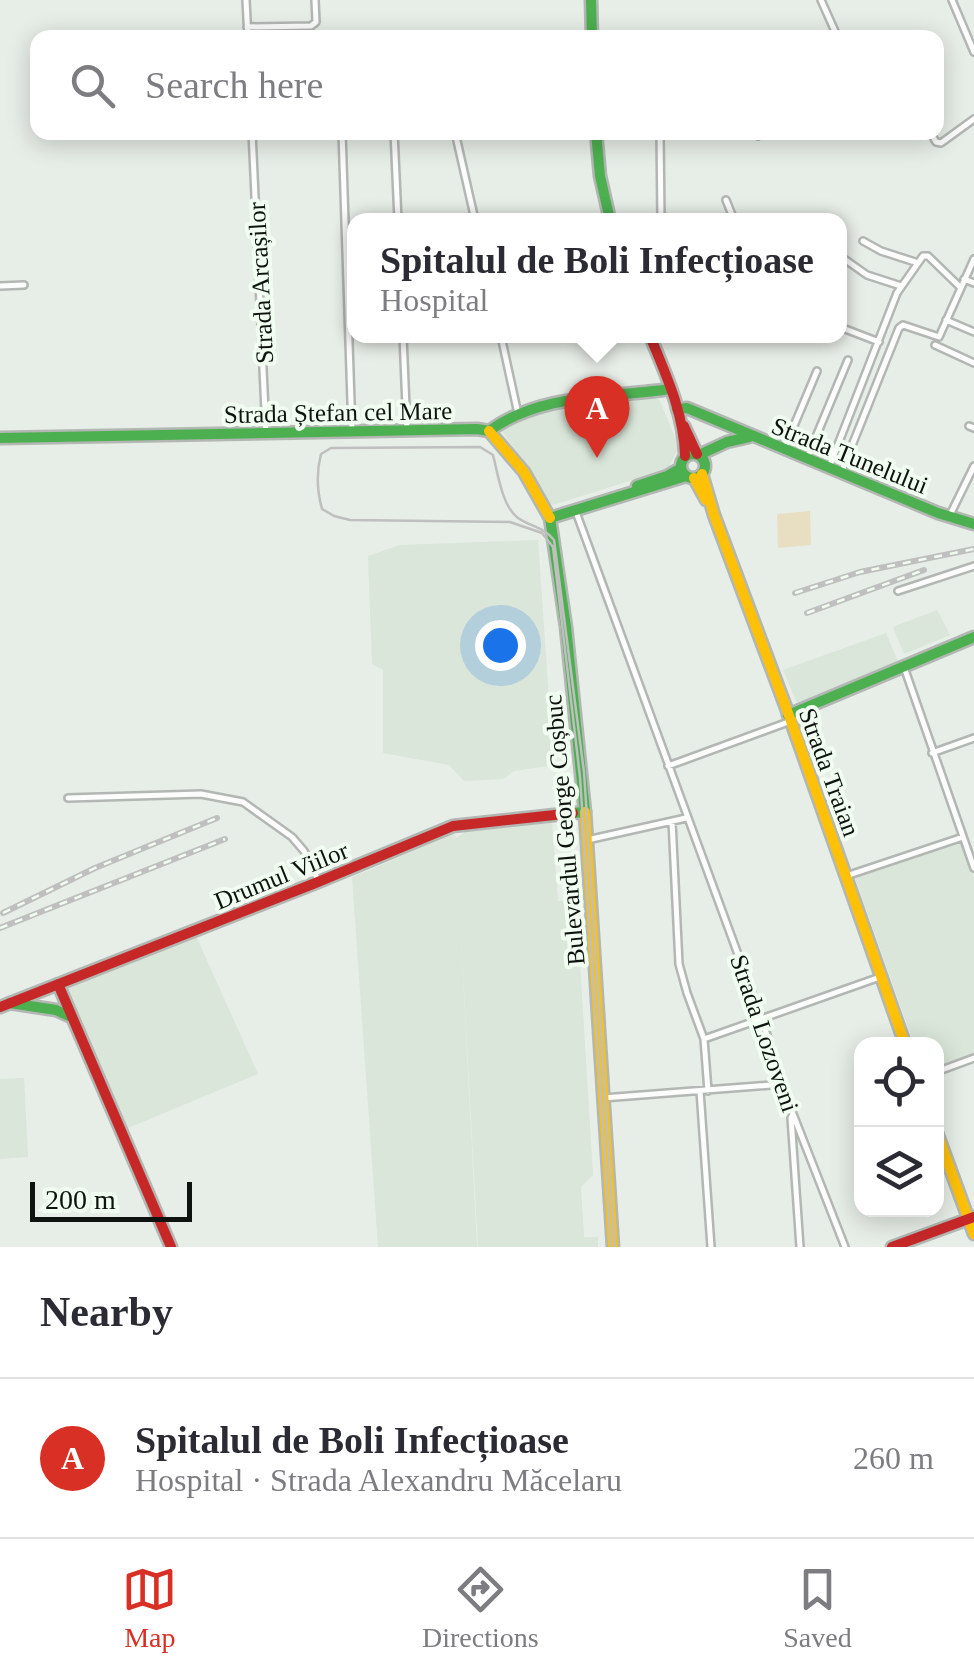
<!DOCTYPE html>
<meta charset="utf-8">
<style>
:root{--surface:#fff;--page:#f2f2f3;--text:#2b2b33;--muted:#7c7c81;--line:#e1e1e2;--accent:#d93025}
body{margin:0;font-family:"Times New Roman",serif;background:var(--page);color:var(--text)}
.controls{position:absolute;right:30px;bottom:30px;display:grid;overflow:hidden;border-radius:20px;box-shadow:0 5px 25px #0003}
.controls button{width:90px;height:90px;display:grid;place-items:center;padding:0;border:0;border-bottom:2px solid var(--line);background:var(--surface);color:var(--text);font:50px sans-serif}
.scale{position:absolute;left:30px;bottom:25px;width:162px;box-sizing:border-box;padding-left:10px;border:5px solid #0f130f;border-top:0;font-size:28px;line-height:35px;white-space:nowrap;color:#0f130f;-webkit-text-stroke:8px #f1fdf1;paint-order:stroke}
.you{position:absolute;left:500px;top:645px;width:35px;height:35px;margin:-25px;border:8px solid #fff;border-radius:50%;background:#1a73e8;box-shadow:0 0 0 15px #1a73e833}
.badge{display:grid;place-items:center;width:65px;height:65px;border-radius:50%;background:var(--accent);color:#fff;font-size:32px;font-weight:700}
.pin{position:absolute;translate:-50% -82px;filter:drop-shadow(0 2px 5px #0008)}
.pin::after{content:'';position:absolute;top:52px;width:35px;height:30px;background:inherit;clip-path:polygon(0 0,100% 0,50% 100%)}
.popup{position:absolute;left:347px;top:213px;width:500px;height:130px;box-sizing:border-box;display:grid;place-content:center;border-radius:20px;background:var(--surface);filter:drop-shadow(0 2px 8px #0005);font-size:32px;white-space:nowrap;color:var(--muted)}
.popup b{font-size:38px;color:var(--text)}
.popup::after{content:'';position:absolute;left:50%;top:100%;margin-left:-20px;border:20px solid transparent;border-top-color:var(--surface)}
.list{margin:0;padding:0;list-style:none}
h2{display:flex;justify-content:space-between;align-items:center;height:130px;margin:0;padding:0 40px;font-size:42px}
h2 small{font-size:32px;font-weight:400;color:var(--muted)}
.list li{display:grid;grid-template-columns:65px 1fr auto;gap:30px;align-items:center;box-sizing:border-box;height:160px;padding:0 40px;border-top:2px solid var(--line)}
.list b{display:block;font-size:38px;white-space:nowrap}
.list p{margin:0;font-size:32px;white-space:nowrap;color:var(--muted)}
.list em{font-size:32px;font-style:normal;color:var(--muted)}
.icon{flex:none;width:55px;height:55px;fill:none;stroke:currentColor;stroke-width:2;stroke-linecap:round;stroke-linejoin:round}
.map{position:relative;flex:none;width:974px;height:1247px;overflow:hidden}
.search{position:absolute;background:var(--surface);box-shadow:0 5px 25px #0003;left:30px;right:30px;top:30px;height:110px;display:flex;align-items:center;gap:25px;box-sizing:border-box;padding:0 35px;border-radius:20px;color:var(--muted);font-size:38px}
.sheet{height:290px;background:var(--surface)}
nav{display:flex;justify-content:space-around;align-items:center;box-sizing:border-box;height:140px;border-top:2px solid var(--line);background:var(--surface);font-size:28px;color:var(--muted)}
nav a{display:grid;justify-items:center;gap:5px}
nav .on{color:var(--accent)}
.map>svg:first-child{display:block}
.built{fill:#d9e6d9}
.green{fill:#e8dfc3}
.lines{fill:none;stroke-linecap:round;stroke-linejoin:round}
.street-casing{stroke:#b3b7b3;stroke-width:10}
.fast-casing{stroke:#b3b7b3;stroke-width:15}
.slow-casing{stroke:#b3b7b3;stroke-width:15}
.jam-casing{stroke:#b3b7b3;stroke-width:15}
.street{stroke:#fbfcfb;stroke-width:5}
.fast{stroke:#4caf50;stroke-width:10}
.slow{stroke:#ffc107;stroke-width:10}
.jam{stroke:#c62828;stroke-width:10}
.tram{stroke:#bebfbe;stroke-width:2.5}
.rail-casing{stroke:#bebfbe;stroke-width:6}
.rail{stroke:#f1fdf1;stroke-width:2.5;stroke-dasharray:8;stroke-linecap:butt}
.labels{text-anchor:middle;stroke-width:8;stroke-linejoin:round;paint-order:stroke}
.street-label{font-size:25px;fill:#0f130f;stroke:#f1fdf1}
</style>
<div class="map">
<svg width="974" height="1247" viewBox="0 0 974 1247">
<rect width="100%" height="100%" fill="#e7ede7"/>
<!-- built -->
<path class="built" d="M648 395 659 399 679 447 668 469 553 505 549 502 502 431V424L558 408Z
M538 540 553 758 548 766 514 771 503 779 464 781 449 765 383 753V670L372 664 368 556 400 545Z
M937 610 950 635 904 654 893 627Z
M886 633 899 664 797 703 783 670Z
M552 822 558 901 576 899 593 1175 581 1187 584 1237H598V1247H478L458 881 477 1247H378L352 877 454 834 456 838 471 828Z
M962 843 974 878V1053L937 1067 936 1044H914L855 878Z
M196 936 258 1074 128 1128 65 988Z
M24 1078 28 1157 0 1159V1079Z"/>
<!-- green -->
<path class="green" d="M810 511 811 545 778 548 777 514Z"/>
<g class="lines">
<defs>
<path id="street" d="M246 0 248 38
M821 0 838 38
M952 0 974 52
M247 27 311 26 316 22 315 0
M252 132 266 433
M342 132 352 432
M394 132 398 220
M455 132 475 220
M660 132 661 220
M756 132 758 136
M930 132 936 142 941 143 974 119
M726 200 734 220
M863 241 881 251 915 262
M840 256 867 275 901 286
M964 279 974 283
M0 286 24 285
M946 320 974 332
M840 327 879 342
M403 336 407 431
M501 336 518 414
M935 345 974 363
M969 426 974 428
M785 447 817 371
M808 456 848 360
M830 465 897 293 923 256H928L960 287
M841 473 899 328 903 325 939 337 974 259
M576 512 762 1020 793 1114 845 1247
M949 517 974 466
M898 591 974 566
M904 667 974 868
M932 753 974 738
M668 766 791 721
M68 798 201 794 243 802 292 837 304 851 319 882
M672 821 679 964 687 993 704 1039 708 1091
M587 840 686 818
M846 876 963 837
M704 1039 880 977
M936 1072 974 1058
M700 1091 711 1247
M603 1098 784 1084
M793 1114 791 1118 800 1247"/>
<path id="fast" d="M591 0 592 38
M596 132 600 176 610 220
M677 409 687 408 938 513 974 524
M0 438 477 429 489 431C541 393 609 398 670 389
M681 466a12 12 0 1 1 24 0a12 12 0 1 1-24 0Z
M699 455 727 442 749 437
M637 486 667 476 681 468
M788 715 974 637
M573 813 585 812 566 627 550 518 686 476
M10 1003 56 1010 69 1016"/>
<path id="slow" d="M489 431 524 472 550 518
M702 474 714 515 791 721 905 1044
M694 478 706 500
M585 812 613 1247
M936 1130 974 1234"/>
<path id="jam" d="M650 336C666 375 684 413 685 456
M684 426 697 454
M58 984 171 1247
M0 1007 313 884 453 826 573 813
M892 1247 974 1217"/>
</defs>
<!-- street casing -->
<use href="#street" class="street-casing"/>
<!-- fast casing -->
<use href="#fast" class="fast-casing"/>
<!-- slow casing -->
<use href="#slow" class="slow-casing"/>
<!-- jam casing -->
<use href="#jam" class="jam-casing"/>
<!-- street -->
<use href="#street" class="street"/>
<!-- fast -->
<use href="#fast" class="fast"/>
<!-- slow -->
<use href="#slow" class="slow"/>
<!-- jam -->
<use href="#jam" class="jam"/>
<!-- tram -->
<path class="tram" d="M611 1247 580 777 553 547 542 533 510 522 350 520 334 516 322 509C317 491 316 473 321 454L331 448 480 447 493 455C498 474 502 506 518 518 531 527 544 527 554 540L584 772 615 1247"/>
<defs>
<path id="rail" d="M795 593 860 572 974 549
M807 613 924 570
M3 913 95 868 217 818
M0 928 225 839"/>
</defs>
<!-- rail casing -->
<use href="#rail" class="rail-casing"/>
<!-- rail -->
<use href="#rail" class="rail"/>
</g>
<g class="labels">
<!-- street labels -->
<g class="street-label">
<text transform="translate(260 283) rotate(-93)" y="9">Strada Arcașilor</text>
<text transform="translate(338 412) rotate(-1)" y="9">Strada Ștefan cel Mare</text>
<text transform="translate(850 455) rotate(22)" y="9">Strada Tunelului</text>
<text transform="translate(830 772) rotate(70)" y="9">Strada Traian</text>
<text transform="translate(564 830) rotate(-95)" y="9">Bulevardul George Coșbuc</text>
<text transform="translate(281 875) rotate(-22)" y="9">Drumul Viilor</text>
<text transform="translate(765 1033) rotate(71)" y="9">Strada Lozoveni</text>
</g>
</g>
</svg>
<div class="controls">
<button><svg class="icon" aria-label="locate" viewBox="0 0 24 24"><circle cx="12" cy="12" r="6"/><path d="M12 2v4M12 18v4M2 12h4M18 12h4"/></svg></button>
<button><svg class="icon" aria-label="layers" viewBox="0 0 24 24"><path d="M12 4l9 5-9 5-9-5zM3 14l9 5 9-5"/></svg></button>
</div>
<div class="scale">200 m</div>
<div class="you"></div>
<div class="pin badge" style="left:597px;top:458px">A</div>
<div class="popup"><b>Spitalul de Boli Infecțioase</b>Hospital</div>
<div class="search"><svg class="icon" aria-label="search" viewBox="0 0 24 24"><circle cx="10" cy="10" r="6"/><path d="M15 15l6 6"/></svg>Search here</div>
</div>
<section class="sheet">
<h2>Nearby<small></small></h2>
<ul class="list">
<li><span class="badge">A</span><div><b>Spitalul de Boli Infecțioase</b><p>Hospital · Strada Alexandru Măcelaru</p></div><em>260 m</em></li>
</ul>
</section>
<nav>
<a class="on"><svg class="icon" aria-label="map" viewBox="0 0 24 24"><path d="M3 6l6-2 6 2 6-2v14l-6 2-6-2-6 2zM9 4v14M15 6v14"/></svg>Map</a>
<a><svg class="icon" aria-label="directions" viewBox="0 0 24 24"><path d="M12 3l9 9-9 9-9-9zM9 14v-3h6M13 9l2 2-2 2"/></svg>Directions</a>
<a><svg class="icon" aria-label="saved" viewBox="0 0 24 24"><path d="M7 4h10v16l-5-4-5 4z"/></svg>Saved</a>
</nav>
